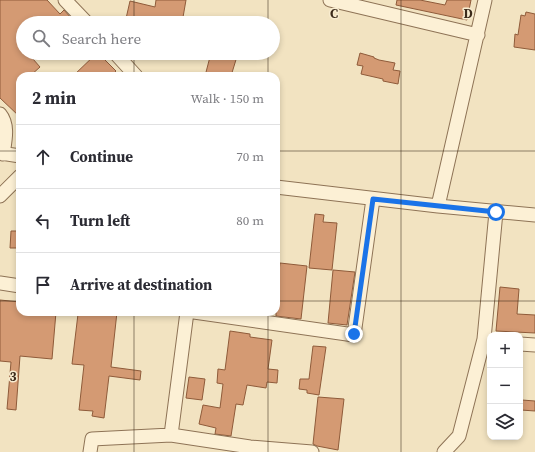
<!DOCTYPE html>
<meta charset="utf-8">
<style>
:root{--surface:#fff;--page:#f2f2f3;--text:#2b2b33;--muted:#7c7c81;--line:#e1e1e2}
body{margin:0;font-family:"Source Serif 4",serif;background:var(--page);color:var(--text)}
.controls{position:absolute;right:12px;bottom:12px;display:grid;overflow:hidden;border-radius:8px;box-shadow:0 2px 6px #0003}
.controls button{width:36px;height:36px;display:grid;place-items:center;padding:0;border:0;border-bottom:1px solid var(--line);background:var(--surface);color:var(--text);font:20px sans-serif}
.stop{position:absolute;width:12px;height:12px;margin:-9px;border:3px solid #1a73e8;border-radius:50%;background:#fff}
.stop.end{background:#1a73e8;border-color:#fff;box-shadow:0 1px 4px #0008}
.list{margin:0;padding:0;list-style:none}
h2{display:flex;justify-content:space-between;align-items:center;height:52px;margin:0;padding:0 16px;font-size:17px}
h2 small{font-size:13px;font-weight:400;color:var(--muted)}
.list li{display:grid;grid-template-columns:26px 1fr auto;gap:12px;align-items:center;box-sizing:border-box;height:64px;padding:0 16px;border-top:1px solid var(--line)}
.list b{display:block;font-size:15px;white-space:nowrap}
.list em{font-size:13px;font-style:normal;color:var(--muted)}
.icon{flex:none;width:22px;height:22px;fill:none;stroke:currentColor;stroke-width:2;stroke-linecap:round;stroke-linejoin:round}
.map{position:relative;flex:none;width:535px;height:452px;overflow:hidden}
.search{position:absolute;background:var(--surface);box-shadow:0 2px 6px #0003;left:16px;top:16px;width:264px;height:44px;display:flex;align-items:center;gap:10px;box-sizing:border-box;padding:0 14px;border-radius:22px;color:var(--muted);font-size:15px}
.panel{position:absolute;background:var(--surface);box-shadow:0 2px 6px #0003;left:16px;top:72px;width:264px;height:244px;border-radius:12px}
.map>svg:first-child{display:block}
.building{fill:#d49a73;stroke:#8f5b3a}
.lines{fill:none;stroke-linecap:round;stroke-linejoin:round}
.street-casing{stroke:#8e7356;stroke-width:15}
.street{stroke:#fcf0d5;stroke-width:13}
.route{stroke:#1a73e8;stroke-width:5}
.grid{fill:none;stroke:#3c2b1c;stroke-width:1;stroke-opacity:0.55}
.grid-label{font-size:13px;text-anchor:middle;font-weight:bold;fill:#3c2b1c;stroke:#f9edd1;stroke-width:3;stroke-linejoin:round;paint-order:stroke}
</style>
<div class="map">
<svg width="535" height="452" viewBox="0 0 535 452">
<rect width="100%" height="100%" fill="#f2e3c1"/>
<!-- building -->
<path class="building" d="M0 0H47L60 14 64 10 72 19 68 23H23V53H39L33 59 40 67 30 76H20V117L0 98Z
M156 0H186L182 23H125L130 1 155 7Z
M397 0H420L445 5 447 0H471L467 20 396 5Z
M526 12 535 14V50L514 47 515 34 518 35 521 15 525 16Z
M97 53H98L116 71 111 76H73Z
M211 53H238L231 76H205Z
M360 53 374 57V58L379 60 395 63 393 70 400 71 398 84 383 81V79L361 74 363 66 357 65Z
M315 214 324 215 323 222 337 223 332 270 309 268Z
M11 231H20V248H10Z
M280 263 307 266 301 319 276 316V296Z
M333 270 355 272 347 325 328 323Z
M500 287 519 289 517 314 535 315V333L496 331Z
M0 300 20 302V312H56L52 359 20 356 16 410 7 409 11 362 0 361Z
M86 312H117L111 367 141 371 140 380 109 376 104 418 92 416 93 411 79 410 84 365 72 364 78 314 86 315Z
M230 331 250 334V337L272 340 268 369 278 370 277 383 267 382 266 388 247 385 243 405 236 404 231 436 215 434 216 428 199 424 203 405 220 408 223 384 217 383 218 369 225 370Z
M313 346 326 347 319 395 307 393V390L299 389 300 379H309Z
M189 377 205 379 202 400 186 398Z
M318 397 344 399 338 450 317 446 313 444Z
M522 400 535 401V411L521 410Z"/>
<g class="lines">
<defs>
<path id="street" d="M65 0 87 23
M330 0 478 35
M115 53 136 76
M0 114C9 125 5 141 3 154
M0 153 20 156
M276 187 438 206 535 215
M0 196 20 176
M438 206 485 0
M0 283 20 286
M194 312 354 335 373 199
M520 344 535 345
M171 435 187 312
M90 452 92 439 171 435 250 447 312 452
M444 452 459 436 484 339 496 212"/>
</defs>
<!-- street casing -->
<use href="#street" class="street-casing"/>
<!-- street -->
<use href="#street" class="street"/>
</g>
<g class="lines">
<!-- route -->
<path class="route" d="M354 334 373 199 496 212"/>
</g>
<!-- grid -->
<path class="grid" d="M134 0V23M268 0V23M401 0V452M134 53V76M268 53V76M0 151H20M276 151H535M0 301H20M276 301H535M134 312V452M268 312V452"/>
<g class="grid-label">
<text x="334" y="18">C</text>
<text x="468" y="18">D</text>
<text x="13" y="381">3</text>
</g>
</svg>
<div class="controls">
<button>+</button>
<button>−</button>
<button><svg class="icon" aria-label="layers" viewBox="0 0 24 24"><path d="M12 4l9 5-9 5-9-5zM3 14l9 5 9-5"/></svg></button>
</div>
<div class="stop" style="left:496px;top:212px"></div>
<div class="stop end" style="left:354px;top:334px"></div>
<div class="search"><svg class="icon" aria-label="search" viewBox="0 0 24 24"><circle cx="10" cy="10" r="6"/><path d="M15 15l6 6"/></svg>Search here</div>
<section class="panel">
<h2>2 min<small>Walk · 150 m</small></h2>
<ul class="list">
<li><svg class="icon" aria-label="ahead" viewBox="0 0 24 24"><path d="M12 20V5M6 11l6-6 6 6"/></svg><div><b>Continue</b></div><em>70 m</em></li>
<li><svg class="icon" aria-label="left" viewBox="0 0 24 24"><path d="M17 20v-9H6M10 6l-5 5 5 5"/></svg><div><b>Turn left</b></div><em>80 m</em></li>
<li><svg class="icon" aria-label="arrive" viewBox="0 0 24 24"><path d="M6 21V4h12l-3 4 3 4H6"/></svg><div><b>Arrive at destination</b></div></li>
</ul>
</section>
</div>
